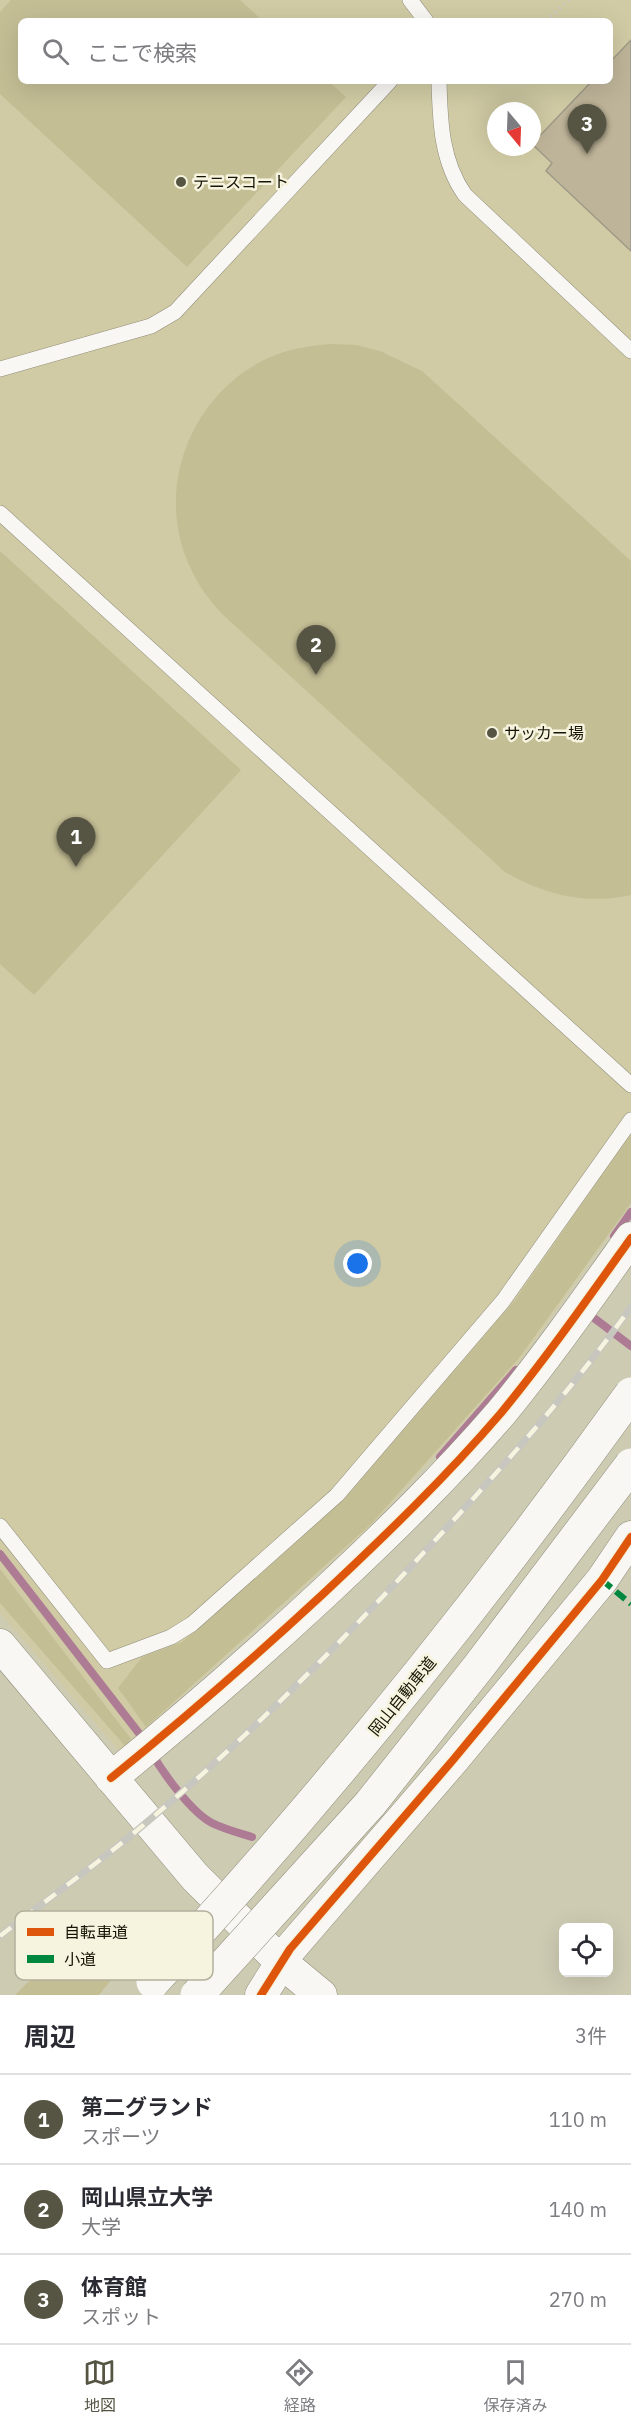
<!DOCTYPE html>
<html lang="ja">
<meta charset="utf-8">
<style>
:root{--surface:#fff;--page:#f2f2f3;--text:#2b2b33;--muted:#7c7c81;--line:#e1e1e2;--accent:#565442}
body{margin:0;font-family:"IBM Plex Sans","Noto Sans JP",sans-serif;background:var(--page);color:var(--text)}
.controls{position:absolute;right:18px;bottom:18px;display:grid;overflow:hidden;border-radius:9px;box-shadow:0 6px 24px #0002}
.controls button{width:54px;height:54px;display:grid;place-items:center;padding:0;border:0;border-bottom:2px solid var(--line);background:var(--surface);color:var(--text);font:30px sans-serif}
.compass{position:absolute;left:487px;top:102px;width:54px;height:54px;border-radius:50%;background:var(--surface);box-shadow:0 6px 24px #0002;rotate:161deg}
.you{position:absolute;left:358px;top:1264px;width:21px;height:21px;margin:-15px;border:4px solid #fff;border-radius:50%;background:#1a73e8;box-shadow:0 0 0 9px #1a73e833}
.badge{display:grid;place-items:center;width:39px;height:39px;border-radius:50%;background:var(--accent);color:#fff;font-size:20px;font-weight:700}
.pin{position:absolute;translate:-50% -50px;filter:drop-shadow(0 2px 3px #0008)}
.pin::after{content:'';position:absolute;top:32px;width:21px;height:18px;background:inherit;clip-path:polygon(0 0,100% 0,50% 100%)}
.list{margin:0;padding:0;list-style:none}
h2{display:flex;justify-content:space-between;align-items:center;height:78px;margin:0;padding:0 24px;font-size:26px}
h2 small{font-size:20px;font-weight:400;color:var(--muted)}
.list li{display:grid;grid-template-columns:39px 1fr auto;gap:18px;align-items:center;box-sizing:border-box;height:90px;padding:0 24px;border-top:2px solid var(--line)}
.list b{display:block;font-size:22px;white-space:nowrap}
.list p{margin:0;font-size:20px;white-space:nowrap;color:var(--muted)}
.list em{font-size:20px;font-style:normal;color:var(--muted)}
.icon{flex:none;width:33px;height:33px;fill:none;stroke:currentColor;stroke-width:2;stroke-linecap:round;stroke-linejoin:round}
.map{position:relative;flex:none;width:631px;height:1995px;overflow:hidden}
.search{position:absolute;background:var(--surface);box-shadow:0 6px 24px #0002;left:18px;right:18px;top:18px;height:66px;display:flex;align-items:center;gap:15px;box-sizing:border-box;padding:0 21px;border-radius:9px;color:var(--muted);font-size:22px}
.sheet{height:348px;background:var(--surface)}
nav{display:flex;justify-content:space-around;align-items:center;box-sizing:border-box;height:84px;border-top:2px solid var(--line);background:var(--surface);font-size:16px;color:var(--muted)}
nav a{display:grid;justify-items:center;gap:3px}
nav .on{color:var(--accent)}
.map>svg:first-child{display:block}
.built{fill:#d0cba4;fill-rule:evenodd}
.green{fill:#c4be95}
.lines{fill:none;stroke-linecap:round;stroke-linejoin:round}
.stream{stroke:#ae7b95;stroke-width:8}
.building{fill:#beb499;stroke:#9f9a88;stroke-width:1.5;filter:url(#shadow)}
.service-casing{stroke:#908e7b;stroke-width:16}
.minor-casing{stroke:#908e7b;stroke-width:33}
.path{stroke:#cbc9c2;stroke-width:4;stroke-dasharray:1.5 4.5;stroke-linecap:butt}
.service{stroke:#f8f7f4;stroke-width:15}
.minor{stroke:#f8f7f4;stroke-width:32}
.rail-casing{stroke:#c7c6bf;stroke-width:7}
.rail{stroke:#f6f3de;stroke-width:4.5;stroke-dasharray:14;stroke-linecap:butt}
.motorway-bridge-casing{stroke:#908e7b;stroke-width:34;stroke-linecap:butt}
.motorway-bridge{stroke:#f8f7f4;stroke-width:33}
.quiet{stroke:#00873e;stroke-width:6;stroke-dasharray:12 6;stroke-linecap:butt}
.cycleway-casing{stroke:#f6f3de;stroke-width:11}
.cycleway{stroke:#de560c;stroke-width:8}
.poi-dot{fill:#565442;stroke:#f6f3de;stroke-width:2}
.labels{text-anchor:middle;stroke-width:5;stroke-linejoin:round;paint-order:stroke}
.poi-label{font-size:16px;fill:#161405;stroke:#f6f3de;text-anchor:start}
.street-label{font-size:16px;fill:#161405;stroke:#f6f3de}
.key{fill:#f6f3de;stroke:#b3b09d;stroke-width:1.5}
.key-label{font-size:16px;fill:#161405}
</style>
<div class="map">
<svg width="631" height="1995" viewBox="0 0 631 1995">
<defs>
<filter id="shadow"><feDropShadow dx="6" dy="4" stdDeviation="0" flood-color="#0004"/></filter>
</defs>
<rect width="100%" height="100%" fill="#cecbb3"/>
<!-- built -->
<path class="built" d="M0 0H631V1204L522 1358 372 1525 120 1752 0 1613ZM21 21H610V81H21ZM496 111H532V147H496Z"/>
<!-- green -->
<path class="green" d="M11 0H240L263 21H21V81H328L346 97 187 267 0 94V12Z
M330 344 356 345 380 351 422 371 631 561V895C585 905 546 895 505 872L221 613C210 600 199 587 192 571 154 496 186 402 260 362 282 350 306 346 330 344Z
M0 551 241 770 34 995 0 964Z
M631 1133V1203L519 1358 372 1523 146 1727 118 1688 142 1657 182 1642 345 1497 515 1300Z
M0 1569 131 1739 125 1746 0 1603Z
M114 1937 121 1968 99 1995H15L28 1982Z"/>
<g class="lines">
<!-- stream -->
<path class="stream" d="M614 1236 631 1212
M586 1312 631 1346
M440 1457 516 1370
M0 1554 145 1741
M151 1752C163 1773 191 1812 212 1823 224 1829 239 1833 252 1837"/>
</g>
<!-- building -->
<path class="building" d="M631 40V251L546 171 552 163 532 144 592 81H610V62Z"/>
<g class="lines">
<defs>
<path id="service" d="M410 0 426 21
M439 81C440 121 441 161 465 195L631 351
M0 369 151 326 175 312 390 81
M0 513 631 1085
M0 1526 107 1661 171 1637 192 1624 337 1495 503 1301 631 1120"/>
<path id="minor" d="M0 1645 195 1877 281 1962 321 1995
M111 1778C184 1719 254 1658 323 1594 385 1536 446 1477 501 1413 547 1357 589 1297 631 1238
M261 1995 290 1949 453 1760 602 1580 631 1537"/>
</defs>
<!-- service casing -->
<use href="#service" class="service-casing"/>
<!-- minor casing -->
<use href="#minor" class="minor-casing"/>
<!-- path -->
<path class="path" d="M546 21 569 0"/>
<!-- service -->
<use href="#service" class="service"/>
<!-- minor -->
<use href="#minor" class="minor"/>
<defs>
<path id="rail" d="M0 1936C49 1898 100 1862 147 1822 256 1731 355 1628 451 1523 514 1454 576 1384 631 1307"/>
</defs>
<!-- rail casing -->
<use href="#rail" class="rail-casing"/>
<!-- rail -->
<use href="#rail" class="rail"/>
<defs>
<path id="motorway-bridge" d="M153 1982C326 1796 483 1600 631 1394
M197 1995 370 1804 480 1665 631 1465"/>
</defs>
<!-- motorway-bridge casing -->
<use href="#motorway-bridge" class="motorway-bridge-casing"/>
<!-- motorway-bridge -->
<use href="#motorway-bridge" class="motorway-bridge"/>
<!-- quiet -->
<path class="quiet" d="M602 1580 631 1604"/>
<defs>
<path id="cycleway" d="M111 1778C184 1719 254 1658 323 1594 385 1536 446 1477 501 1413 547 1357 589 1297 631 1238
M261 1995 290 1949 453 1760 602 1580 631 1537"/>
</defs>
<!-- cycleway casing -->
<use href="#cycleway" class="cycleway-casing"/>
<!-- cycleway -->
<use href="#cycleway" class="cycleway"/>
</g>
<!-- markers -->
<g class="poi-dot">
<circle cx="181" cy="182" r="6"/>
<circle cx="492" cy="733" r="6"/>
</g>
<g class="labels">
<!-- poi labels -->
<g class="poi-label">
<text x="193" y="188">テニスコート</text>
<text x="504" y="739">サッカー場</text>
</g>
<!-- street labels -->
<g class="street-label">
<text transform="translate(402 1696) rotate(-51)" y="6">岡山自動車道</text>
</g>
</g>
<!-- legend -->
<rect x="15" y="1911" width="198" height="69" rx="9" class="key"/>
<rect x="27" y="1928" width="27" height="8" fill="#de560c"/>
<rect x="27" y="1955" width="27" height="8" fill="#00873e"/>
<g class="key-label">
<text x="64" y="1938">自転車道</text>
<text x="64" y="1965">小道</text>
</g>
</svg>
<div class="controls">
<button><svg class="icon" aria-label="locate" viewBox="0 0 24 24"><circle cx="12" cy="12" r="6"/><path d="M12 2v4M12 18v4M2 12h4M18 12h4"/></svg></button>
</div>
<svg class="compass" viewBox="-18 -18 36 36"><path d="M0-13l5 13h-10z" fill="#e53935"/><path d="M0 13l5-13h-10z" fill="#7c7c81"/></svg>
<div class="you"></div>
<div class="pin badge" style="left:76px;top:867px">1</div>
<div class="pin badge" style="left:316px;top:675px">2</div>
<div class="pin badge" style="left:587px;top:154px">3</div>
<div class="search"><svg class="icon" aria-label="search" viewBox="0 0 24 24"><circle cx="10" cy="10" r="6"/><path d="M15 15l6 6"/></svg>ここで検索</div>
</div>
<section class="sheet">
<h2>周辺<small>3件</small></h2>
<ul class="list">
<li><span class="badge">1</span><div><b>第二グランド</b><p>スポーツ</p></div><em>110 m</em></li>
<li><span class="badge">2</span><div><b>岡山県立大学</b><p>大学</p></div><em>140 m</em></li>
<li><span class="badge">3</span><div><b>体育館</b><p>スポット</p></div><em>270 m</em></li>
</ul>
</section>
<nav>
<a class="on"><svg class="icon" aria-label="map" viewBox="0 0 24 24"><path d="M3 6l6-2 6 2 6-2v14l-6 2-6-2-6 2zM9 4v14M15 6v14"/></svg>地図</a>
<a><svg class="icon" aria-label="directions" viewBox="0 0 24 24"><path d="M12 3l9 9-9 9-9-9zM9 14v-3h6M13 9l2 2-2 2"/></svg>経路</a>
<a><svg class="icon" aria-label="saved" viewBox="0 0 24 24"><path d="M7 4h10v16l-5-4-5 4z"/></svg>保存済み</a>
</nav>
